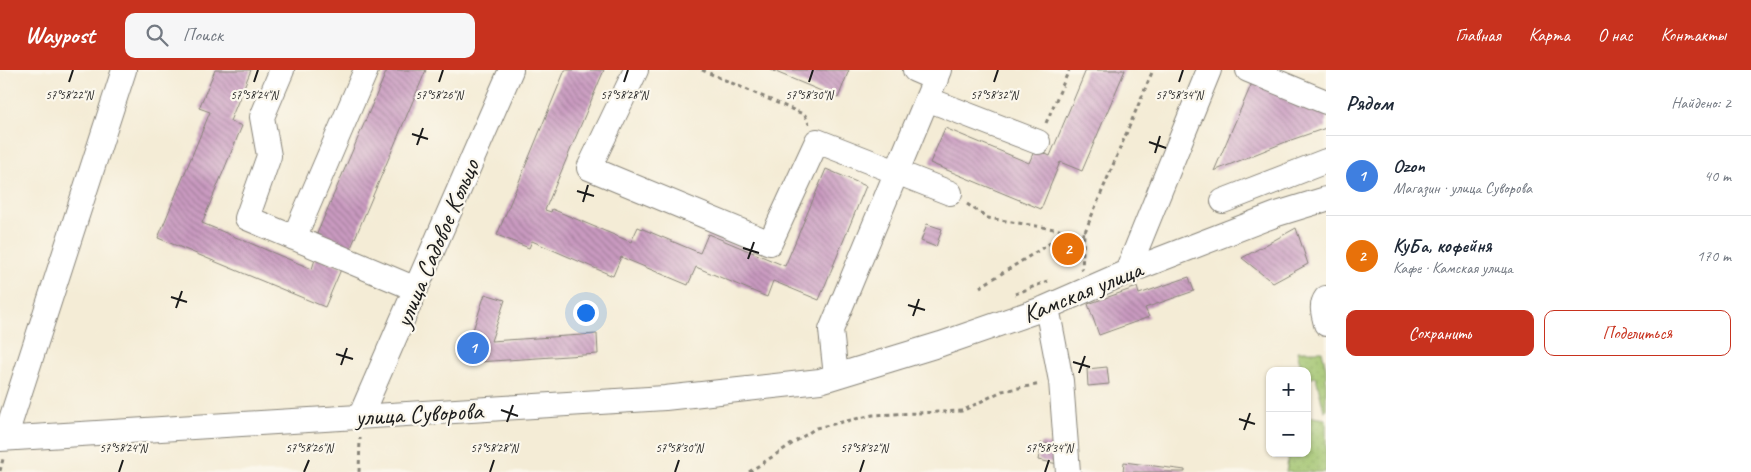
<!DOCTYPE html>
<html lang="ru">
<meta charset="utf-8">
<style>
:root{--surface:#fff;--page:#f6f6f7;--text:#1f2937;--muted:#747a83;--line:#e0e1e3;--accent:#c8321e}
body{margin:0;font-family:Caveat,sans-serif;background:var(--page);color:var(--text)}
.controls{position:absolute;right:15px;bottom:15px;display:grid;overflow:hidden;border-radius:10px;box-shadow:0 1px 4px #0004}
.controls button{width:45px;height:45px;display:grid;place-items:center;padding:0;border:0;border-bottom:1px solid var(--line);background:var(--surface);color:var(--text);font:25px sans-serif}
.you{position:absolute;left:585px;top:242px;width:18px;height:18px;margin:-12px;border:4px solid #fff;border-radius:50%;background:#1a73e8;box-shadow:0 0 0 8px #1a73e833}
.badge{display:grid;place-items:center;width:32px;height:32px;border-radius:50%;background:var(--accent);color:#fff;font-size:16px;font-weight:700}
.pin{position:absolute;translate:-50% -50%;border:2px solid #fff;box-shadow:0 1px 5px #0006}
.list{margin:0;padding:0;list-style:none}
h2{display:flex;justify-content:space-between;align-items:center;height:65px;margin:0;padding:0 20px;font-size:21px}
h2 small{font-size:16px;font-weight:400;color:var(--muted)}
.list li{display:grid;grid-template-columns:32px 1fr auto;gap:15px;align-items:center;box-sizing:border-box;height:80px;padding:0 20px;border-top:1px solid var(--line)}
.list b{display:block;font-size:19px;white-space:nowrap}
.list p{margin:0;font-size:16px;white-space:nowrap;color:var(--muted)}
.list em{font-size:16px;font-style:normal;color:var(--muted)}
.actions{display:flex;gap:10px;padding:15px 20px}
.actions a{flex:1;padding:11px 0;border:1px solid var(--accent);border-radius:10px;text-align:center;font-size:18px;color:var(--accent)}
.actions .main{background:var(--accent);color:#fff}
.icon{flex:none;width:28px;height:28px;fill:none;stroke:currentColor;stroke-width:2;stroke-linecap:round;stroke-linejoin:round}
.map{position:relative;flex:none;width:1326px;height:402px;overflow:hidden}
header{display:flex;align-items:center;gap:30px;box-sizing:border-box;height:70px;padding:0 25px;background:var(--accent);color:#fff}
header strong{font-size:24px}
nav{display:flex;gap:28px;margin-inline-start:auto;font-size:18px}
.search{width:350px;height:45px;background:var(--page);display:flex;align-items:center;gap:12px;box-sizing:border-box;padding:0 18px;border-radius:10px;color:var(--muted);font-size:19px}
main{display:flex}
aside{flex:1;background:var(--surface)}
.map>svg:first-child{display:block}
.green{fill:url(#green-dots);stroke:#5e7044}
.building{fill:url(#building-back-hatch)}
.lines{fill:none;stroke-linecap:round;stroke-linejoin:round}
.minor-casing{stroke:#888479;stroke-width:26}
.path{stroke:#888479;stroke-width:3;stroke-dasharray:4 4;stroke-linecap:butt}
.minor{stroke:#fff;stroke-width:24}
.ticks{fill:none;stroke:#1c1c1c;stroke-width:2}
.labels{text-anchor:middle;stroke-width:4.5;stroke-linejoin:round;paint-order:stroke}
.street-label{font-size:25px;fill:#1c1c1c;stroke:#fbf7ec}
.ticks-label{font-size:12px;text-anchor:middle;fill:#1c1c1c;stroke:#fbf7ec;stroke-width:4.5;stroke-linejoin:round;paint-order:stroke}
</style>
<header>
<strong>Waypost</strong>
<div class="search"><svg class="icon" aria-label="search" viewBox="0 0 24 24"><circle cx="10" cy="10" r="6"/><path d="M15 15l6 6"/></svg>Поиск</div>
<nav><a>Главная</a><a>Карта</a><a>О нас</a><a>Контакты</a></nav>
</header>
<main>
<div class="map">
<svg width="1326" height="402" viewBox="0 0 1326 402">
<defs>
<pattern id="green-dots" width="8" height="8" patternUnits="userSpaceOnUse" patternTransform="scale(1.25)"><rect width="8" height="8" fill="#a0c36d"/><path d="M2 2h.1M6 6h.1" fill="none" stroke="#89a75e" stroke-width="1.8" stroke-linecap="round"/></pattern>
<pattern id="building-back-hatch" width="6" height="6" patternUnits="userSpaceOnUse" patternTransform="scale(1.25)"><rect width="6" height="6" fill="#c99ac0"/><path d="M-1 5l2 2M0 0l6 6M5-1l2 2" fill="none" stroke="#a27d9b"/></pattern>
</defs>
<rect width="100%" height="100%" fill="#fbf7ec"/>
<filter id="ink" filterUnits="userSpaceOnUse"><feTurbulence type="fractalNoise" baseFrequency=".02" numOctaves="2"/><feDisplacementMap in="SourceGraphic" scale="10" xChannelSelector="R" yChannelSelector="G"/><feConvolveMatrix kernelMatrix="1 2 1 2 8 2 1 2 1" color-interpolation-filters="sRGB"/></filter>
<filter id="wash" filterUnits="userSpaceOnUse"><feTurbulence type="fractalNoise" baseFrequency=".0096" numOctaves="4" result="noise"/><feDisplacementMap in="SourceGraphic" scale="20" xChannelSelector="R" yChannelSelector="G"/><feGaussianBlur stdDeviation="1.12" result="paint"/><feColorMatrix in="noise" values="0 0 0 0 0 0 0 0 0 0 0 0 0 0 0 0 0 1.4 0 .05"/><feComposite in="paint" operator="in"/></filter>
<g filter="url(#wash)">
<rect width="100%" height="100%" fill="#f4ecd6"/>
<!-- green -->
<path class="green" d="M1297 281H1322L1326 299V340L1324 341 1316 307 1307 309V301H1302Z
M1307 346 1326 349V402H1286L1289 383H1307Z"/>
<g id="blocks">
<!-- building -->
<path class="building" d="M215 0H251L230 51 242 56 202 153 312 199 316 186 342 197 325 237 158 168 210 42 199 38Z
M387 0H426L347 187 313 173Z
M565 0H604L545 140 551 142 552 139 631 172 638 157 700 183 708 164 785 196 826 99 866 116 819 230 773 211 767 227 696 197 688 215 621 187 613 206 532 171 529 178 497 165Z
M771 0H849L838 28Z
M1086 0H1125L1082 101 1060 92 1041 139 930 93 945 58 1029 93 1035 79 1050 86Z
M1255 6 1326 38V58L1288 71 1214 101Z
M927 154 942 159 936 177 921 171Z
M1296 158 1308 194 1273 213 1242 188Z
M1189 207 1194 221 1145 238 1149 247 1099 265 1088 234 1137 217 1139 224Z
M485 224 505 230 491 271 597 264 598 284 462 293Z
M1107 297 1109 314 1088 316 1087 299Z
M1041 373 1062 376 1058 394 1038 390Z
M1124 392 1185 400V402H1123Z"/>
</g>
</g>
<g filter="url(#ink)">
<use href="#blocks" fill-opacity="0" stroke="#888479" stroke-width="1"/>
<g class="lines">
<defs>
<path id="minor" d="M282 0 262 47 269 86 247 148 416 219
M636 0 589 98 770 173 817 71 950 123
M915 0 936 9
M1248 0 1326 32
M927 29 1038 72
M1223 131 1326 91
M294 168 366 0
M1127 202 1209 0
M1326 228C1320 236 1324 245 1326 254
M1045 238 1049 248 1061 311 1068 402
M836 306 831 260 939 0
M360 347 511 0
M5 368 124 0
M0 369 665 328 820 311 941 274 1045 238 1127 202 1277 144 1326 129"/>
</defs>
<!-- minor casing -->
<use href="#minor" class="minor-casing"/>
<!-- path -->
<path class="path" d="M702 0 805 45 809 54
M1046 53 1069 0
M967 134 988 148 1084 164
M1080 200 1082 199 1084 164 1153 0
M980 217 1068 162
M1015 224 1048 211
M0 401 3 389
M359 402 360 368
M749 402 816 358 873 345 962 341 1002 321 1041 314"/>
<!-- minor -->
<use href="#minor" class="minor"/>
</g>
</g>
<!-- ticks -->
<path class="ticks" d="M69 12 73 0M254 12 258 0M439 12 443 0M624 12 628 0M809 12 813 0M994 12 998 0M1179 12 1183 0M412 64 428 69M1149 72 1166 78M417 75 423 58M1155 83 1160 66M577 121 594 126M583 132 588 115M743 178 759 183M748 189 754 172M171 227 187 232M908 235 925 240M176 238 182 221M913 246 919 229M336 284 353 289M1073 292 1090 297M341 295 347 278M1079 303 1085 286M501 340 518 346M1239 349 1255 354M507 352 513 335M1244 360 1250 343M119 402 123 390M304 402 309 390M490 402 494 390M675 402 679 390M860 402 864 390M1045 402 1049 390"/>
<g class="labels">
<!-- street labels -->
<g class="street-label">
<text transform="translate(436 173) rotate(-67)" y="9">улица Садовое Кольцо</text>
<text transform="translate(1082 221) rotate(-22)" y="9">Камская улица</text>
<text transform="translate(419 343) rotate(-3)" y="9">улица Суворова</text>
</g>
</g>
<g class="ticks-label">
<text x="69" y="29">57°58'22"N</text>
<text x="254" y="29">57°58'24"N</text>
<text x="439" y="29">57°58'26"N</text>
<text x="624" y="29">57°58'28"N</text>
<text x="809" y="29">57°58'30"N</text>
<text x="994" y="29">57°58'32"N</text>
<text x="1179" y="29">57°58'34"N</text>
<text x="123" y="382">57°58'24"N</text>
<text x="309" y="382">57°58'26"N</text>
<text x="494" y="382">57°58'28"N</text>
<text x="679" y="382">57°58'30"N</text>
<text x="864" y="382">57°58'32"N</text>
<text x="1049" y="382">57°58'34"N</text>
</g>
</svg>
<div class="controls">
<button>+</button>
<button>−</button>
</div>
<div class="you"></div>
<div class="pin badge" style="left:473px;top:278px;background:#3f7fe0">1</div>
<div class="pin badge" style="left:1068px;top:179px;background:#e8710a">2</div>
</div>
<aside>
<h2>Рядом<small>Найдено: 2</small></h2>
<ul class="list">
<li><span class="badge" style="background:#3f7fe0">1</span><div><b>Ozon</b><p>Магазин · улица Суворова</p></div><em>40 m</em></li>
<li><span class="badge" style="background:#e8710a">2</span><div><b>КуБа, кофейня</b><p>Кафе · Камская улица</p></div><em>170 m</em></li>
</ul>
<div class="actions"><a class="main">Сохранить</a><a>Поделиться</a></div>
</aside>
</main>
